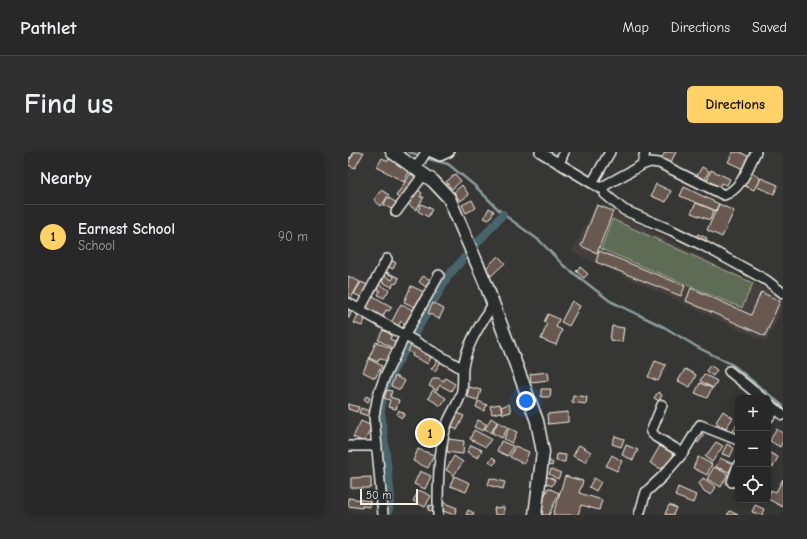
<!DOCTYPE html>
<meta charset="utf-8">
<style>
:root{--surface:#282828;--page:#303030;--text:#f1f3f6;--muted:#a5a6a8;--line:#444445;--accent:#ffd166}
body{margin:0;font-family:"Comic Neue",sans-serif;background:var(--page);color:var(--text)}
.controls{position:absolute;right:12px;bottom:12px;display:grid;overflow:hidden;border-radius:6px;box-shadow:0 2px 10px #0003}
.controls button{width:36px;height:36px;display:grid;place-items:center;padding:0;border:0;border-bottom:1px solid var(--line);background:var(--surface);color:var(--text);font:20px sans-serif}
.scale{position:absolute;left:12px;bottom:10px;width:58px;box-sizing:border-box;padding-left:4px;border:2px solid #f4f1e8;border-top:0;font-size:11px;line-height:14px;white-space:nowrap;color:#f4f1e8;-webkit-text-stroke:3px #2a2d2e;paint-order:stroke}
.you{position:absolute;left:178px;top:249px;width:14px;height:14px;margin:-10px;border:3px solid #fff;border-radius:50%;background:#1a73e8;box-shadow:0 0 0 6px #1a73e833}
.badge{display:grid;place-items:center;width:26px;height:26px;border-radius:50%;background:var(--accent);color:#111;font-size:13px;font-weight:700}
.pin{position:absolute;translate:-50% -50%;border:2px solid #fff;box-shadow:0 1px 4px #0006}
.list{margin:0;padding:0;list-style:none}
h2{display:flex;justify-content:space-between;align-items:center;height:52px;margin:0;padding:0 16px;font-size:17px}
h2 small{font-size:13px;font-weight:400;color:var(--muted)}
.list li{display:grid;grid-template-columns:26px 1fr auto;gap:12px;align-items:center;box-sizing:border-box;height:64px;padding:0 16px;border-top:1px solid var(--line)}
.list b{display:block;font-size:15px;white-space:nowrap}
.list p{margin:0;font-size:13px;white-space:nowrap;color:var(--muted)}
.list em{font-size:13px;font-style:normal;color:var(--muted)}
.icon{flex:none;width:22px;height:22px;fill:none;stroke:currentColor;stroke-width:2;stroke-linecap:round;stroke-linejoin:round}
.map{position:relative;flex:none;width:435px;height:363px;overflow:hidden;border-radius:6px}
header{display:flex;align-items:center;gap:24px;box-sizing:border-box;height:56px;padding:0 20px;background:var(--surface);border-bottom:1px solid var(--line)}
header strong{font-size:19px}
nav{display:flex;gap:22px;margin-inline-start:auto;font-size:14px}
.intro{display:flex;align-items:center;justify-content:space-between;box-sizing:border-box;height:96px;padding:0 24px}
h1{margin:0;font-size:28px}
.button{padding:10px 18px;border-radius:6px;background:var(--accent);color:#111;font-size:14px;font-weight:700}
main{display:flex;gap:24px;padding:0 24px}
aside{flex:1;background:var(--surface);border-radius:6px;box-shadow:0 2px 10px #0003}
.map>svg:first-child{display:block}
.built{fill:#45403d}
.green{fill:#5e6c54;stroke:#a9ae9e}
.lines{fill:none;stroke-linecap:round;stroke-linejoin:round}
.stream{stroke:#8d9d9e;stroke-width:2.5}
.canal{stroke:#48656c;stroke-width:8}
.building{fill:#68594f;stroke:#f4f1e8}
.minor-casing{stroke:#f4f1e8;stroke-width:12}
.major-casing{stroke:#f4f1e8;stroke-width:15}
.minor{stroke:#2a2d2e;stroke-width:9}
.major{stroke:#2a2d2e;stroke-width:12}
</style>
<header>
<strong>Pathlet</strong>
<nav><a>Map</a><a>Directions</a><a>Saved</a></nav>
</header>
<div class="intro"><h1>Find us</h1><a class="button">Directions</a></div>
<main>
<aside>
<h2>Nearby<small></small></h2>
<ul class="list">
<li><span class="badge">1</span><div><b>Earnest School</b><p>School</p></div><em>90 m</em></li>
</ul>
</aside>
<div class="map">
<svg width="435" height="363" viewBox="0 0 435 363">
<rect width="100%" height="100%" fill="#363635"/>
<filter id="ink" filterUnits="userSpaceOnUse"><feTurbulence type="fractalNoise" baseFrequency=".025" numOctaves="2"/><feDisplacementMap in="SourceGraphic" scale="8" xChannelSelector="R" yChannelSelector="G"/><feConvolveMatrix kernelMatrix="1 2 1 2 8 2 1 2 1" color-interpolation-filters="sRGB"/></filter>
<g filter="url(#ink)">
<!-- built -->
<path class="built" d="M248 51 435 146V151L428 170 418 190 224 100Z
M72 272 95 276 92 290 70 286Z"/>
<!-- green -->
<path class="green" d="M264 67 405 131 394 156 253 97Z"/>
<g class="lines">
<!-- stream -->
<path class="stream" d="M61 0 68 2
M81 7 100 12 127 34 155 62 192 89 215 113 262 149 316 175 351 196 385 213 435 254"/>
<!-- canal -->
<path class="canal" d="M40 363 43 345 33 259 35 242 44 221 101 123 155 62"/>
</g>
<!-- building -->
<path class="building" d="M5 0H16L7 16 0 13Z
M317 0H328L322 12 313 8Z
M385 0H392L401 5 395 17 380 10Z
M34 6 40 9 41 7 62 17 56 30 29 15Z
M354 15 361 19 356 29 348 25Z
M363 18 382 27 379 33 373 31 371 36 358 31Z
M402 20 412 26 406 38 395 33Z
M63 21 70 25 55 49 48 44Z
M107 22 113 29 104 37 98 30Z
M413 26 430 33 426 42 409 35Z
M308 32 323 39 318 50 303 44Z
M114 33 121 43 112 49 106 40Z
M336 35 371 52 368 59 332 44Z
M67 36 74 41 72 45H76L68 58 57 50Z
M33 38 41 43 33 54 26 48Z
M39 45 49 51 45 58 36 53Z
M124 48 128 56 118 61 114 53Z
M348 51 366 58 362 68 343 61Z
M73 52 84 57 80 65 70 59Z
M371 52 386 59 374 85 359 78Z
M249 53 265 59 249 101 233 94Z
M141 56 146 59 141 68 136 66Z
M350 82 359 86 357 90 348 86Z
M251 99 337 134 333 144 248 110Z
M150 104 157 111 143 124 137 117Z
M43 108 48 111 45 117 39 114Z
M232 115 240 122 236 126 228 119Z
M39 120 51 126 49 131 45 132 44 135 34 130 37 124 44 128 46 125 38 121Z
M0 124 12 130 2 148 0 147Z
M75 124 83 128 78 135 71 130Z
M13 130 22 134 15 146 6 142Z
M31 132 41 138 36 146 30 143 32 139 28 136Z
M63 134 76 140 69 156 56 150Z
M343 136 403 163 413 140 432 149 417 184 338 149Z
M23 143 44 155 41 159 38 158 34 166 16 157Z
M224 149 232 154 221 174 213 170Z
M85 151 96 157 91 167 80 161Z
M53 152 65 158 58 172 53 169 50 175 43 171Z
M0 157 4 159 1 166H0Z
M200 162 211 167 208 175 214 178 208 193 193 187 199 172 196 170Z
M10 163 18 166 14 174 6 171Z
M264 174 276 176 274 190 262 188Z
M35 178 44 183 42 187 48 190 45 196 30 188Z
M28 190 44 197 39 209 31 206 30 210 21 206Z
M64 192 84 202 80 212 64 204 65 202 60 199Z
M21 207 34 214 27 226 15 220Z
M90 208 93 210 87 219 83 217Z
M307 209 318 213 310 229 300 225Z
M362 213 369 218 365 224 358 219Z
M337 217 348 223 342 235 330 229Z
M200 220 201 228 183 230 182 222Z
M356 222 369 229 365 236 352 229Z
M47 224 57 229 52 238 43 234Z
M85 226H90L96 229 97 226 107 232 103 239 92 233 89 238 81 234Z
M352 231 364 236 359 246 347 241Z
M121 235 133 238 130 248 119 245Z
M193 237H203L202 245H193Z
M39 238 44 239 42 245 51 248 48 257 40 255 42 248 36 246Z
M85 238 98 246 93 254 80 246Z
M310 240 314 243 311 249 306 246Z
M225 243 239 245 238 252 224 250Z
M18 244 22 246 20 250 16 248Z
M130 249 139 253 136 259 128 255Z
M0 252 11 255 9 260 0 257Z
M152 252 154 260 144 262 142 254Z
M161 252 163 260 155 262 153 255Z
M13 256 24 260 23 265 11 261Z
M51 258 57 262 54 266 49 263Z
M375 259 385 266 377 277 368 270Z
M220 260V270L200 272 199 262Z
M109 261 116 264 109 278 102 274Z
M143 266 149 270 143 281 137 277Z
M130 268 138 272 135 279 126 275Z
M13 269 24 274 16 290 5 285Z
M150 270 160 275 154 286 144 281Z
M390 271V282L385 278Z
M75 274 94 278 91 289 73 285Z
M161 276 169 280 164 291 156 287Z
M428 277 435 281V289L432 295 422 289Z
M126 278 143 287 138 295 122 287Z
M351 280 356 283 350 291 346 288Z
M267 284 276 287 273 295 264 292Z
M100 287 116 289 115 302 99 300Z
M153 289 165 294 160 304 149 299Z
M368 290 375 294 364 310 357 305Z
M313 292 327 300 317 319 302 311Z
M379 292 386 296 382 305 374 302Z
M123 293 134 298 130 306 119 300Z
M231 293 243 300 238 310 225 304Z
M278 293 290 298 285 308 274 303Z
M167 294 181 300 176 312 162 305Z
M70 297 86 303 80 316 65 309Z
M420 300 430 305 425 315 420 313Z
M209 302 218 303 217 310 208 309Z
M264 303 274 309 269 319 258 314Z
M106 304 115 310 106 323 98 318Z
M145 305 149 309 145 313 141 309Z
M350 305 364 312 359 323 345 316Z
M372 306 385 312 381 320 368 315Z
M198 307 205 311 204 314 196 311Z
M366 315 380 322 373 335 359 327Z
M203 317 213 321 210 327 201 322Z
M72 319 83 324 77 337 66 332Z
M106 324 122 331 118 340 102 334Z
M198 324 207 328 204 334 195 330Z
M217 324 235 329 231 341 254 348 251 358 233 353 230 363H205Z
M23 325V336H3V326Z
M142 326 157 330 155 337 140 333Z
M246 326 253 330 248 339 241 335Z
M355 326 368 335 363 343 356 339 351 331Z
M435 327V355L420 347 423 338 428 340Z
M330 335 348 343 345 351 327 344Z
M200 336 211 341 201 363H188Z
M71 338 83 344 77 355 65 349Z
M0 346 22 349V355L14 354V356L0 354Z
M94 350 109 356 106 363 90 357Z
M81 353 88 355 87 360 80 358Z
M321 353 328 356 325 363 317 362Z
M407 353 416 357 414 363 404 360Z
M156 355V363H147L146 356Z
M120 358 126 361 125 363H118Z
M382 359 390 363H379Z"/>
<g class="lines">
<defs>
<path id="minor" d="M83 0 92 4 101 0
M192 0 252 36 294 13 302 10 311 11 376 43C394 37 400 15 408 0
M0 1V0
M211 12 216 0
M294 13 297 0
M68 16 78 0
M244 31 262 0
M257 42 276 58 323 78 356 94 418 128 435 141
M48 60 76 22
M0 151 115 217
M12 157 39 107
M381 219 414 246
M420 251 435 263
M314 253 303 280 308 285 335 301
M420 266 428 257
M0 294H29
M384 330 390 313
M35 363 26 264 30 243 37 224 57 183 91 123
M90 363C90 335 90 305 97 278 100 265 109 255 113 242 116 233 114 224 115 215 119 191 133 172 145 152
M291 363 298 340 314 325 335 301 352 273 390 288"/>
<path id="major" d="M44 0 85 29 101 46 137 130 189 269 195 300 187 363"/>
</defs>
<!-- minor casing -->
<use href="#minor" class="minor-casing"/>
<!-- major casing -->
<use href="#major" class="major-casing"/>
<!-- minor -->
<use href="#minor" class="minor"/>
<!-- major -->
<use href="#major" class="major"/>
</g>
</g>
</svg>
<div class="controls">
<button>+</button>
<button>−</button>
<button><svg class="icon" aria-label="locate" viewBox="0 0 24 24"><circle cx="12" cy="12" r="6"/><path d="M12 2v4M12 18v4M2 12h4M18 12h4"/></svg></button>
</div>
<div class="scale">50 m</div>
<div class="you"></div>
<div class="pin badge" style="left:82px;top:281px">1</div>
</div>
</main>
